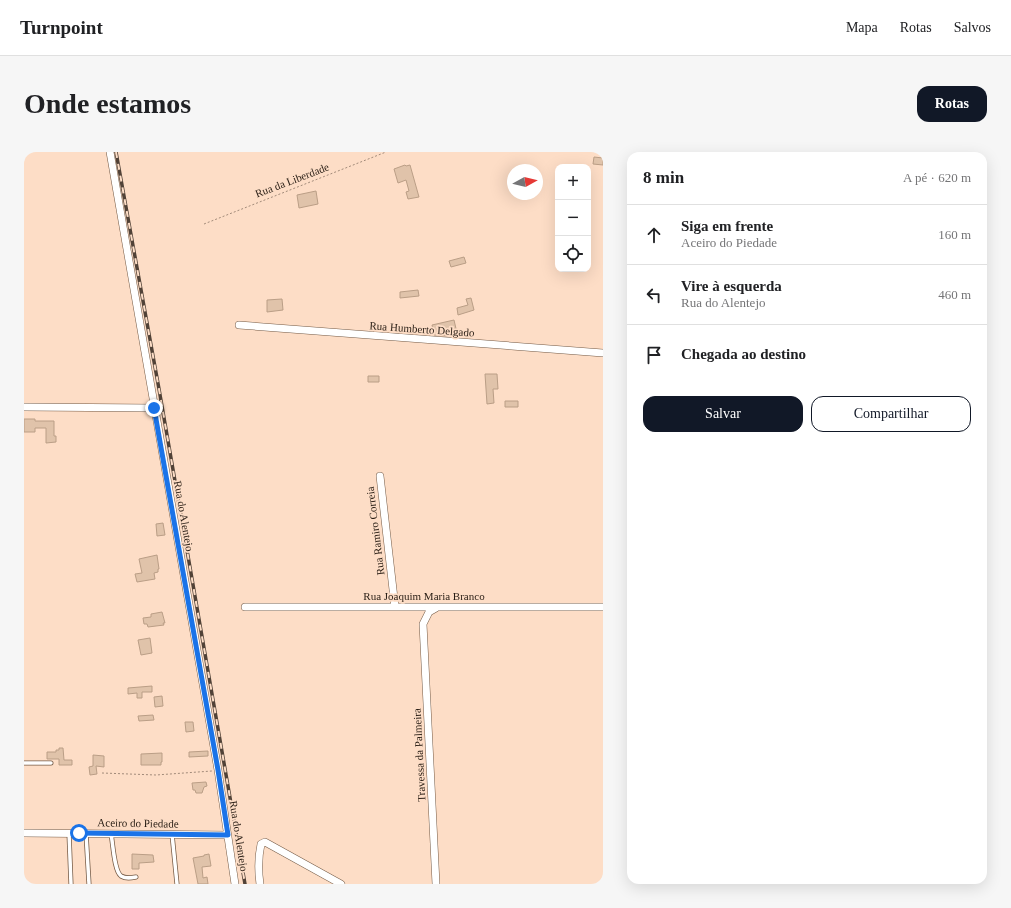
<!DOCTYPE html>
<html lang="pt">
<meta charset="utf-8">
<style>
:root{--surface:#fff;--page:#f6f6f6;--text:#202124;--muted:#757577;--line:#e0e0e0;--accent:#111827}
body{margin:0;font-family:Georgia,serif;background:var(--page);color:var(--text)}
.controls{position:absolute;right:12px;top:12px;display:grid;overflow:hidden;border-radius:8px;box-shadow:0 4px 16px #0002}
.controls button{width:36px;height:36px;display:grid;place-items:center;padding:0;border:0;border-bottom:1px solid var(--line);background:var(--surface);color:var(--text);font:20px sans-serif}
.compass{position:absolute;left:483px;top:12px;width:36px;height:36px;border-radius:50%;background:var(--surface);box-shadow:0 4px 16px #0002;rotate:82deg}
.stop{position:absolute;width:12px;height:12px;margin:-9px;border:3px solid #1a73e8;border-radius:50%;background:#fff}
.stop.end{background:#1a73e8;border-color:#fff;box-shadow:0 1px 4px #0008}
.list{margin:0;padding:0;list-style:none}
h2{display:flex;justify-content:space-between;align-items:center;height:52px;margin:0;padding:0 16px;font-size:17px}
h2 small{font-size:13px;font-weight:400;color:var(--muted)}
.list li{display:grid;grid-template-columns:26px 1fr auto;gap:12px;align-items:center;box-sizing:border-box;height:60px;padding:0 16px;border-top:1px solid var(--line)}
.list b{display:block;font-size:15px;white-space:nowrap}
.list p{margin:0;font-size:13px;white-space:nowrap;color:var(--muted)}
.list em{font-size:13px;font-style:normal;color:var(--muted)}
.actions{display:flex;gap:8px;padding:12px 16px}
.actions a{flex:1;padding:9px 0;border:1px solid var(--accent);border-radius:12px;text-align:center;font-size:14px;color:var(--accent)}
.actions .main{background:var(--accent);color:#fff}
.icon{flex:none;width:22px;height:22px;fill:none;stroke:currentColor;stroke-width:2;stroke-linecap:round;stroke-linejoin:round}
.map{position:relative;flex:none;width:579px;height:732px;overflow:hidden;border-radius:12px}
header{display:flex;align-items:center;gap:24px;box-sizing:border-box;height:56px;padding:0 20px;background:var(--surface);border-bottom:1px solid var(--line)}
header strong{font-size:19px}
nav{display:flex;gap:22px;margin-inline-start:auto;font-size:14px}
.intro{display:flex;align-items:center;justify-content:space-between;box-sizing:border-box;height:96px;padding:0 24px}
h1{margin:0;font-size:28px}
.button{padding:10px 18px;border-radius:12px;background:var(--accent);color:#fff;font-size:14px;font-weight:700}
main{display:flex;gap:24px;padding:0 24px}
aside{flex:1;background:var(--surface);border-radius:12px;box-shadow:0 4px 16px #0002}
.map>svg:first-child{display:block}
.building{fill:#e0c3aa;stroke:#ba9e86}
.lines{fill:none;stroke-linecap:round;stroke-linejoin:round}
.service-casing{stroke:#745a45;stroke-width:5}
.minor-casing{stroke:#745a45;stroke-width:8}
.path{stroke:#a18a79;stroke-width:1;stroke-dasharray:2 2;stroke-linecap:butt}
.service{stroke:#fff;stroke-width:3.5}
.minor{stroke:#fff;stroke-width:7}
.rail-casing{stroke:#514237;stroke-width:3.5}
.rail{stroke:#fdddc6;stroke-width:2;stroke-dasharray:6;stroke-linecap:butt}
.route{stroke:#1a73e8;stroke-width:5}
.labels{text-anchor:middle;stroke-width:3.5;stroke-linejoin:round;paint-order:stroke}
.street-label{font-size:11px;fill:#281d14;stroke:#fdddc6}
</style>
<header>
<strong>Turnpoint</strong>
<nav><a>Mapa</a><a>Rotas</a><a>Salvos</a></nav>
</header>
<div class="intro"><h1>Onde estamos</h1><a class="button">Rotas</a></div>
<main>
<div class="map">
<svg width="579" height="732" viewBox="0 0 579 732">
<rect width="100%" height="100%" fill="#fdddc6"/>
<!-- building -->
<path class="building" d="M570 5 579 6V13L569 12Z
M381 13 382 14 386 13 395 45 384 47 382 40 385 39 382 28 374 31 370 17Z
M292 39 294 52 275 56 273 43Z
M440 105 442 111 427 115 425 109Z
M394 138 395 144 376 146V140Z
M447 146 450 158 434 163 433 156 444 153 442 147Z
M258 147 259 158 243 160V148Z
M430 168 433 181 423 184 410 183 408 173Z
M461 222H473L474 237H469L470 251 463 252Z
M344 224H355V230H344Z
M481 249H494V255H481Z
M0 267H11V269H30V284H32V290L22 291V276H11V280H0Z
M139 371 141 383 133 384 132 372Z
M133 403 135 417H134V420L130 421 131 427 113 430 111 422 118 421 115 407Z
M138 460 141 471H139L140 473 124 475 123 472H120L119 466 127 465V462Z
M126 486 128 501 117 503 114 488Z
M128 534V540H118V546H113V541L104 542V536Z
M138 544 139 554 131 555 130 545Z
M129 563 130 568 115 569 114 564Z
M161 570H169L170 579 162 580Z
M35 596H39L40 608H48V613H35V607H23V600H32V598H35Z
M184 599V604L165 605V600Z
M138 601V610H137V613H117V602Z
M69 603 80 604V615L72 614 73 622 66 623 65 615 69 614Z
M182 630 183 634 180 635 178 641H172L171 638H169L168 631Z
M108 702 129 703 130 710 115 711V717H108Z
M185 702 187 714 178 715 179 726 183 725 184 732H174L169 706 180 704V703Z"/>
<g class="lines">
<defs>
<path id="service" d="M0 611H27
M45 681 47 732
M62 681 65 732
M87 682C89 691 90 719 97 724 102 727 107 726 112 725
M148 682 153 732"/>
<path id="minor" d="M86 0 194 618 211 732
M215 173 579 201
M0 255 130 256
M356 324 371 455
M221 455H579
M0 681 203 683
M236 732C234 718 234 706 237 692L241 690 317 732
M412 732 399 472 405 460 412 456"/>
</defs>
<!-- service casing -->
<use href="#service" class="service-casing"/>
<!-- minor casing -->
<use href="#minor" class="minor-casing"/>
<!-- path -->
<path class="path" d="M180 72 362 0
M78 621 132 623 188 619"/>
<!-- service -->
<use href="#service" class="service"/>
<!-- minor -->
<use href="#minor" class="minor"/>
<defs>
<path id="rail" d="M92 0 135 237 221 732"/>
</defs>
<!-- rail casing -->
<use href="#rail" class="rail-casing"/>
<!-- rail -->
<use href="#rail" class="rail"/>
</g>
<g class="lines">
<!-- route -->
<path class="route" d="M55 681 204 683 194 618 130 256"/>
</g>
<g class="labels">
<!-- street labels -->
<g class="street-label">
<text transform="translate(268 28) rotate(-21)" y="4">Rua da Liberdade</text>
<text transform="translate(398 177) rotate(4)" y="4">Rua Humberto Delgado</text>
<text transform="translate(160 364) rotate(80)" y="4">Rua do Alentejo</text>
<text transform="translate(351 379) rotate(-97)" y="4">Rua Ramiro Correia</text>
<text x="400" y="448">Rua Joaquim Maria Branco</text>
<text transform="translate(395 603) rotate(-93)" y="4">Travessa da Palmeira</text>
<text transform="translate(114 671) rotate(1)" y="4">Aceiro do Piedade</text>
<text transform="translate(215 684) rotate(81)" y="4">Rua do Alentejo</text>
</g>
</g>
</svg>
<div class="controls">
<button>+</button>
<button>−</button>
<button><svg class="icon" aria-label="locate" viewBox="0 0 24 24"><circle cx="12" cy="12" r="6"/><path d="M12 2v4M12 18v4M2 12h4M18 12h4"/></svg></button>
</div>
<svg class="compass" viewBox="-18 -18 36 36"><path d="M0-13l5 13h-10z" fill="#e53935"/><path d="M0 13l5-13h-10z" fill="#757577"/></svg>
<div class="stop" style="left:55px;top:681px"></div>
<div class="stop end" style="left:130px;top:256px"></div>
</div>
<aside>
<h2>8 min<small>A pé · 620 m</small></h2>
<ul class="list">
<li><svg class="icon" aria-label="ahead" viewBox="0 0 24 24"><path d="M12 20V5M6 11l6-6 6 6"/></svg><div><b>Siga em frente</b><p>Aceiro do Piedade</p></div><em>160 m</em></li>
<li><svg class="icon" aria-label="left" viewBox="0 0 24 24"><path d="M17 20v-9H6M10 6l-5 5 5 5"/></svg><div><b>Vire à esquerda</b><p>Rua do Alentejo</p></div><em>460 m</em></li>
<li><svg class="icon" aria-label="arrive" viewBox="0 0 24 24"><path d="M6 21V4h12l-3 4 3 4H6"/></svg><div><b>Chegada ao destino</b></div></li>
</ul>
<div class="actions"><a class="main">Salvar</a><a>Compartilhar</a></div>
</aside>
</main>
